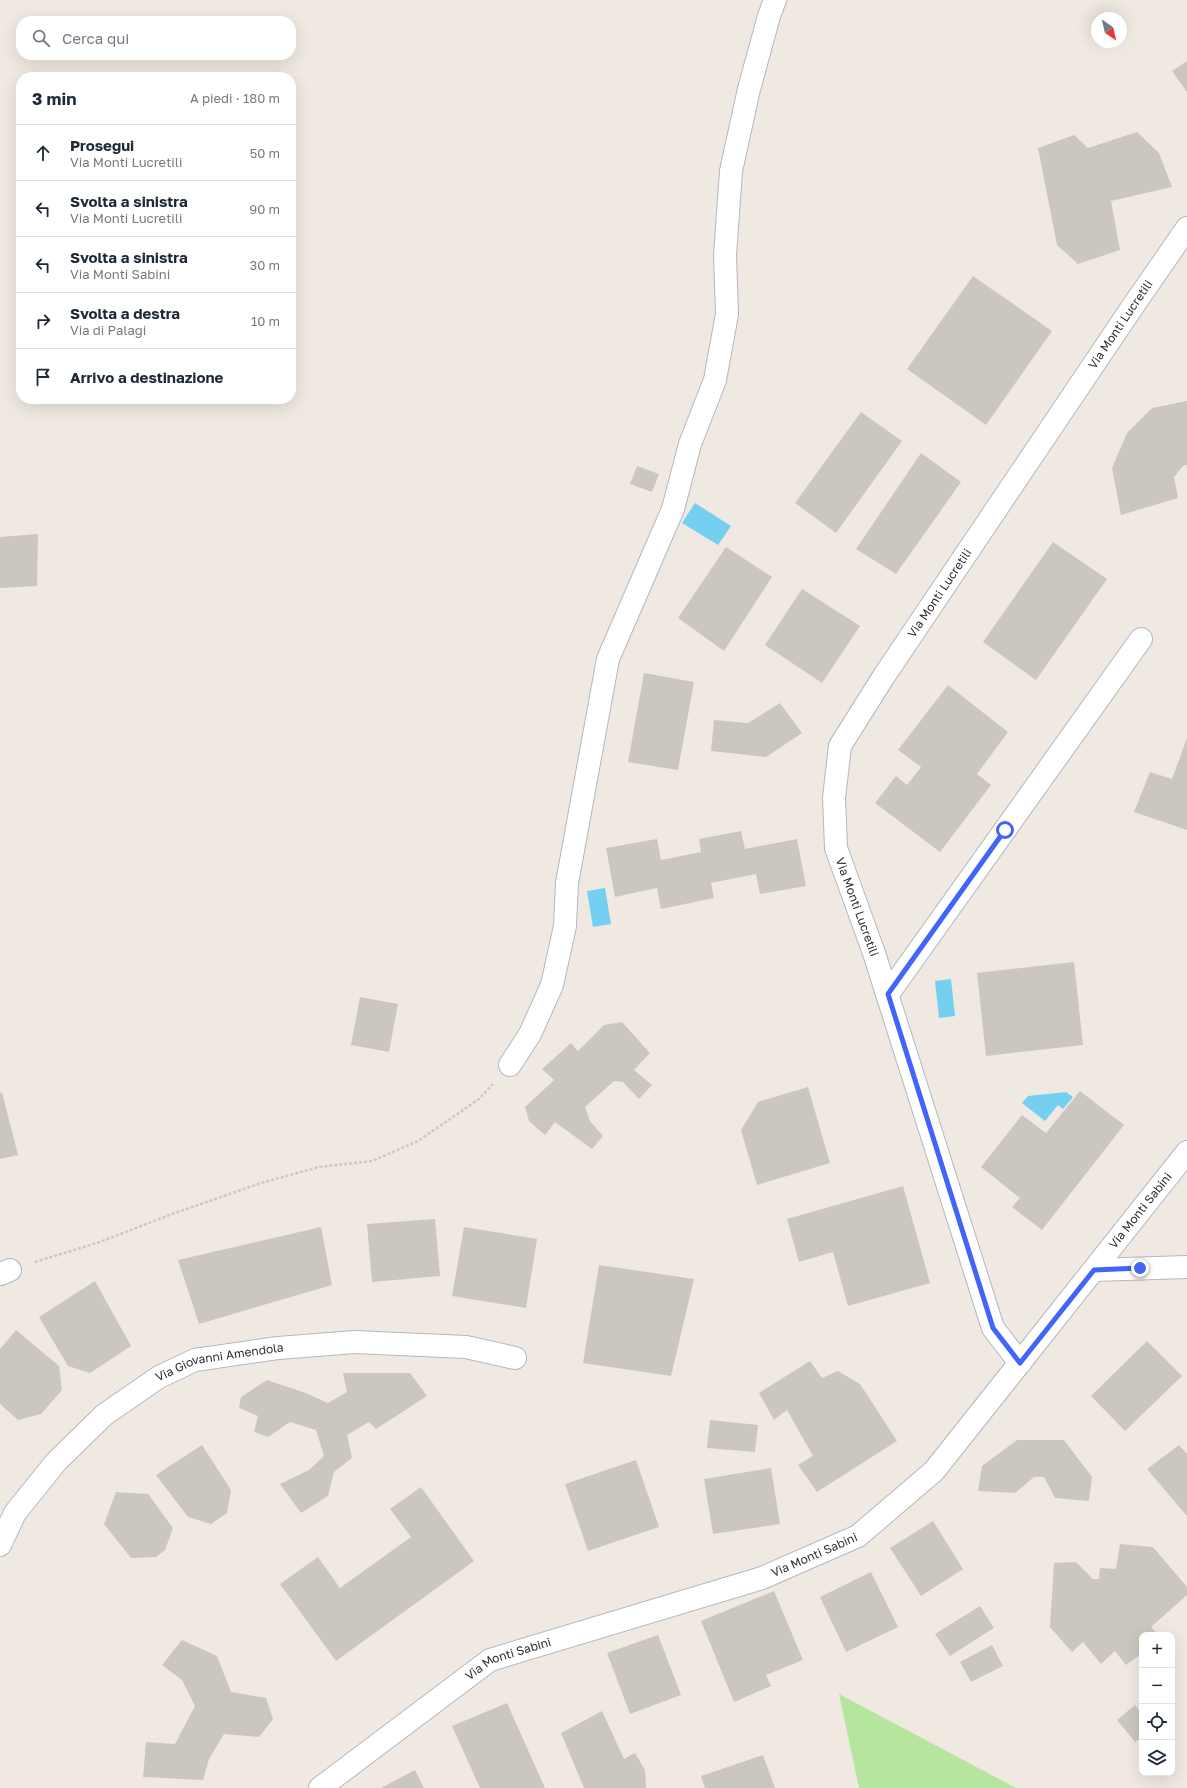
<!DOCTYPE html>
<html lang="it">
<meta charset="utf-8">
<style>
:root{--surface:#fff;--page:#f2f2f3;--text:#1f2937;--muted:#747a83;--line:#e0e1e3}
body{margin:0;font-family:"Golos Text",sans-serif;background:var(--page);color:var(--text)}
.controls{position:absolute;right:12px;bottom:12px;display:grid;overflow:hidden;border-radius:8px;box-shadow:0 4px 16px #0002}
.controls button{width:36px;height:36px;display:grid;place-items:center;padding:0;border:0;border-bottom:1px solid var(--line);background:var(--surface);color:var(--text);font:20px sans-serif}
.compass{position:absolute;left:1091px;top:12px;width:36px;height:36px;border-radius:50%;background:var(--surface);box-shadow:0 4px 16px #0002;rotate:146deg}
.stop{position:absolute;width:12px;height:12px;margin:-9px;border:3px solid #4264fb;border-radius:50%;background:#fff}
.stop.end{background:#4264fb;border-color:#fff;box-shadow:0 1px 4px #0008}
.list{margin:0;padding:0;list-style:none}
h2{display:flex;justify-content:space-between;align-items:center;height:52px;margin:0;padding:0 16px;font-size:17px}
h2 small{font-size:13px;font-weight:400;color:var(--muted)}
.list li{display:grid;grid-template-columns:26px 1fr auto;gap:12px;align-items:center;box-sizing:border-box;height:56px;padding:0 16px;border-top:1px solid var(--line)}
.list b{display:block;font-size:15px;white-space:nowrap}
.list p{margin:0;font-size:13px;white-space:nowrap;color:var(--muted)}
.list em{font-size:13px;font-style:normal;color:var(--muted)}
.icon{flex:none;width:22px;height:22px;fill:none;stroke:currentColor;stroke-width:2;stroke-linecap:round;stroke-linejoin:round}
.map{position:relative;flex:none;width:1187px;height:1788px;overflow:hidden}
.search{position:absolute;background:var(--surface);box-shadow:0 4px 16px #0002;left:16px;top:16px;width:280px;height:44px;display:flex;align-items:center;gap:10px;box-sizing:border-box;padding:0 14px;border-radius:16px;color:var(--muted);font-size:15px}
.panel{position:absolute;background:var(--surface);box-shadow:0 4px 16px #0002;left:16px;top:72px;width:280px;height:332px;border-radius:16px}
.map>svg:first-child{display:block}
.green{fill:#b6e59e}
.water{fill:#75cff0}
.building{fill:#cbc7bf}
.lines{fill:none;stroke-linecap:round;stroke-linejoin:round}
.pedestrian-casing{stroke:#b4b7c1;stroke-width:24}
.minor-casing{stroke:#b4b7c1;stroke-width:24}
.path{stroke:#c9c9c9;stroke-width:2.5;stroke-dasharray:3 2;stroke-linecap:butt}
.pedestrian{stroke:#fff;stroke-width:22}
.minor{stroke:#fff;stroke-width:22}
.route{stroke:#4264fb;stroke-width:5}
.labels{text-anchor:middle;stroke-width:3;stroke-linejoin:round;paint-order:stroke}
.street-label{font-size:12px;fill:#2e2e2e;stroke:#fff}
</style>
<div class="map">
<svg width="1187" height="1788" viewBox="0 0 1187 1788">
<rect width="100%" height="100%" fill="#efe9e1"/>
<!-- green -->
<path class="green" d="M839 1694 1016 1788H859Z"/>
<!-- water -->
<path class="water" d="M695 503 731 526 718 545 682 523Z
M605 888 611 924 593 927 587 891Z
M951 979 955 1016 939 1018 935 981Z
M1066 1092 1073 1097 1063 1109 1058 1105 1045 1121 1022 1103 1028 1096Z"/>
<!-- building -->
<path class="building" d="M1187 61V92L1172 71Z
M1137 132 1159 153 1172 187 1111 201 1120 250 1078 264 1057 245 1038 148 1074 135 1088 148Z
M973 276 1052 331 986 425 907 369Z
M1187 401V465L1183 466 1174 477 1178 498 1121 515 1112 468 1127 433 1152 408Z
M861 412 902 441 836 533 795 503Z
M921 453 961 482 896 574 856 549Z
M637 466 659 474 652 492 630 484Z
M38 534 37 586 0 588V537Z
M1053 542 1107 579 1036 680 983 642Z
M726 547 772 577 724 651 678 618Z
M802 589 860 626 822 683 765 645Z
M644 673 694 682 678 770 628 762Z
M948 685 1008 732 977 774 991 785 940 852 875 803 896 776 907 785 921 767 898 750Z
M780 703 802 733 766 757 711 751 714 720 748 723Z
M1187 738V830L1134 812 1150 772 1172 779Z
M741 831 745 849 797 839 806 886 760 894 756 874 711 883 714 898 661 909 657 888 615 897 606 848 657 839 661 860 701 852 699 839Z
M1074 962 1083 1045 986 1056 977 973Z
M360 997 398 1004 389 1052 351 1045Z
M622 1022 650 1053 634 1070 652 1085 639 1099 623 1082 614 1081 585 1107 590 1121 603 1136 592 1149 555 1122 545 1135 529 1121 525 1107 554 1080 542 1069 571 1043 578 1051 604 1025Z
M808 1087 830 1163 757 1185 741 1130 758 1102Z
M1080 1091 1124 1125 1042 1230 1012 1207 1020 1198 981 1167 1022 1115 1046 1133Z
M2 1092 18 1155 0 1159V1093Z
M903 1186 930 1283 848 1306 833 1252 799 1262 787 1219Z
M435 1219 440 1276 372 1282 367 1224Z
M321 1227 332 1285 199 1324 178 1260Z
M464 1227 537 1239 526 1308 452 1296Z
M599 1265 694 1279 671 1376 583 1363Z
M95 1281 131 1346 90 1373 68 1366 39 1317Z
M16 1330 59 1366 62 1390 41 1414 18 1420 0 1404V1349Z
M1147 1341 1182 1376 1125 1431 1091 1396Z
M810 1361 822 1378 838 1371 860 1384 897 1441 817 1492 798 1465 813 1456 787 1410 774 1420 759 1393Z
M343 1373H410L427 1396 376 1429 369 1422 347 1435 352 1458 334 1472 328 1496 301 1513 280 1484 309 1470 324 1456 316 1430 290 1422 268 1437 254 1432 258 1416 239 1408 241 1397 267 1380 303 1392 328 1403 347 1392Z
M710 1420 758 1425 755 1452 707 1448Z
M1017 1440H1064L1092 1477 1089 1501 1055 1498 1044 1477H1034L1015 1493 978 1491 982 1466Z
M202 1445 231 1490 227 1513 211 1524 188 1517 156 1475Z
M1179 1445 1187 1454V1516L1147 1469Z
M636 1460 659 1527 588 1551 565 1484Z
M771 1468 780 1524 713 1534 704 1479Z
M421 1487 474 1561 336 1661 280 1584 318 1557 340 1588 411 1537 390 1509Z
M116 1492 148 1494 173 1528 165 1550 156 1557 131 1558 104 1524Z
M933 1521 963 1569 921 1596 890 1548Z
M1120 1544 1153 1547 1187 1587V1595L1151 1627 1158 1635H1142V1655L1141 1654 1126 1665 1115 1651 1101 1664 1083 1642 1072 1652 1050 1627 1054 1563 1076 1562 1093 1579H1099L1100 1568 1116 1569Z
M871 1572 898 1627 846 1652 820 1597Z
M774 1591 803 1660 766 1675 771 1686 734 1702 701 1621Z
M980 1606 994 1628 950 1656 935 1634Z
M658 1635 681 1695 630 1714 607 1653Z
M182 1640 217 1656 231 1692 266 1698 273 1719 259 1737 224 1734 209 1759 203 1780 143 1777 146 1742 175 1744 195 1706 182 1680 162 1665Z
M992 1645 1003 1666 971 1682 960 1662Z
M507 1703 545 1788H480L452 1726Z
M1135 1705 1142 1714V1737L1135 1742 1117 1720Z
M602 1711 624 1759 635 1753 645 1770 646 1788H584L561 1733Z
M763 1755 775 1788H705L701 1776Z
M415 1770 424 1788H381Z"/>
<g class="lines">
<defs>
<path id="pedestrian" d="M0 1274 10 1270"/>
<g id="minor">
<path d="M888 994 1141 639"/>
<path d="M510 1065 530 1034 552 985 565 926 567 883 608 659 673 509 690 444 715 380 727 314 725 255 731 171 749 89 769 16 775 0"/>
<path d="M1094 1270 1187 1267"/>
<path id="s1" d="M1020 1363 993 1328 874 953 836 848 834 798 840 746 884 676 1131 309 1187 228"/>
<path id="s2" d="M0 1545 15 1513 56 1462 104 1415 159 1377 195 1360 278 1348 355 1342 466 1347 515 1358"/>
<path id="s3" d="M320 1788 490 1660 762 1578 858 1536 934 1471 1187 1152"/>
</g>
</defs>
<!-- pedestrian casing -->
<use href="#pedestrian" class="pedestrian-casing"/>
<!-- minor casing -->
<use href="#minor" class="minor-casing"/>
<!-- path -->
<path class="path" d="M35 1262 97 1243 175 1213 261 1183 319 1167 372 1161 418 1141 479 1099 493 1084"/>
<!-- pedestrian -->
<use href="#pedestrian" class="pedestrian"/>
<!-- minor -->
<use href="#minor" class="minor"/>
</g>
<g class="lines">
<!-- route -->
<path class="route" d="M1005 830 888 994 993 1328 1020 1363 1094 1270 1140 1268"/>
</g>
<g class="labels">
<!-- street labels -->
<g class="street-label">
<text dy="4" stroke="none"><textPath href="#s1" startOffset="1158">Via Monti Lucretili</textPath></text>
<text dy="4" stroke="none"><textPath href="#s1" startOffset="834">Via Monti Lucretili</textPath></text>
<text transform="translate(857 907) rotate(70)" y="4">Via Monti Lucretili</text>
<text dy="4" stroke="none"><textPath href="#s3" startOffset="1034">Via Monti Sabini</textPath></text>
<text dy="4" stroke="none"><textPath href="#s2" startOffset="298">Via Giovanni Amendola</textPath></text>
<text dy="4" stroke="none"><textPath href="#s3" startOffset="554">Via Monti Sabini</textPath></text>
<text dy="4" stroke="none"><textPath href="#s3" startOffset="230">Via Monti Sabini</textPath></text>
</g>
</g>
</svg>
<div class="controls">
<button>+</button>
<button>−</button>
<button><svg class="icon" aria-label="locate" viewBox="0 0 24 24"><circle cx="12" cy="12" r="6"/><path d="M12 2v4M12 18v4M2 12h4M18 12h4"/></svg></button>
<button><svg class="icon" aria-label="layers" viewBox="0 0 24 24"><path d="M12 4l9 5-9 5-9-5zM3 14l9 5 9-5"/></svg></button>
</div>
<svg class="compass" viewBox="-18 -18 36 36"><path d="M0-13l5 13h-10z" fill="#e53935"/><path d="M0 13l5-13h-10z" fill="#747a83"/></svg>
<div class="stop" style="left:1005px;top:830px"></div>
<div class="stop end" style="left:1140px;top:1268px"></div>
<div class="search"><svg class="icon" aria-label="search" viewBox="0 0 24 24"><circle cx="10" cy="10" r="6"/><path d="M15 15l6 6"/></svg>Cerca qui</div>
<section class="panel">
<h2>3 min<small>A piedi · 180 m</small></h2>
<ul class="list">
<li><svg class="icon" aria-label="ahead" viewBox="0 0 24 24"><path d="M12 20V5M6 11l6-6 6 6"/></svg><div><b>Prosegui</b><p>Via Monti Lucretili</p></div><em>50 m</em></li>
<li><svg class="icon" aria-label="left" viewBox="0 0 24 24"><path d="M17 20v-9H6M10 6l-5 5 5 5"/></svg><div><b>Svolta a sinistra</b><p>Via Monti Lucretili</p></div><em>90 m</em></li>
<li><svg class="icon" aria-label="left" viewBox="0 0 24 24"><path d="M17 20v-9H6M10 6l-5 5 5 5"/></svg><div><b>Svolta a sinistra</b><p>Via Monti Sabini</p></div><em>30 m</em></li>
<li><svg class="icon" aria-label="right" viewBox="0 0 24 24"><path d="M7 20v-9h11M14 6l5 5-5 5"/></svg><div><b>Svolta a destra</b><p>Via di Palagi</p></div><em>10 m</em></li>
<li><svg class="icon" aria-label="arrive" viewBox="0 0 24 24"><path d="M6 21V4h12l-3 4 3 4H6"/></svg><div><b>Arrivo a destinazione</b></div></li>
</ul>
</section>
</div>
